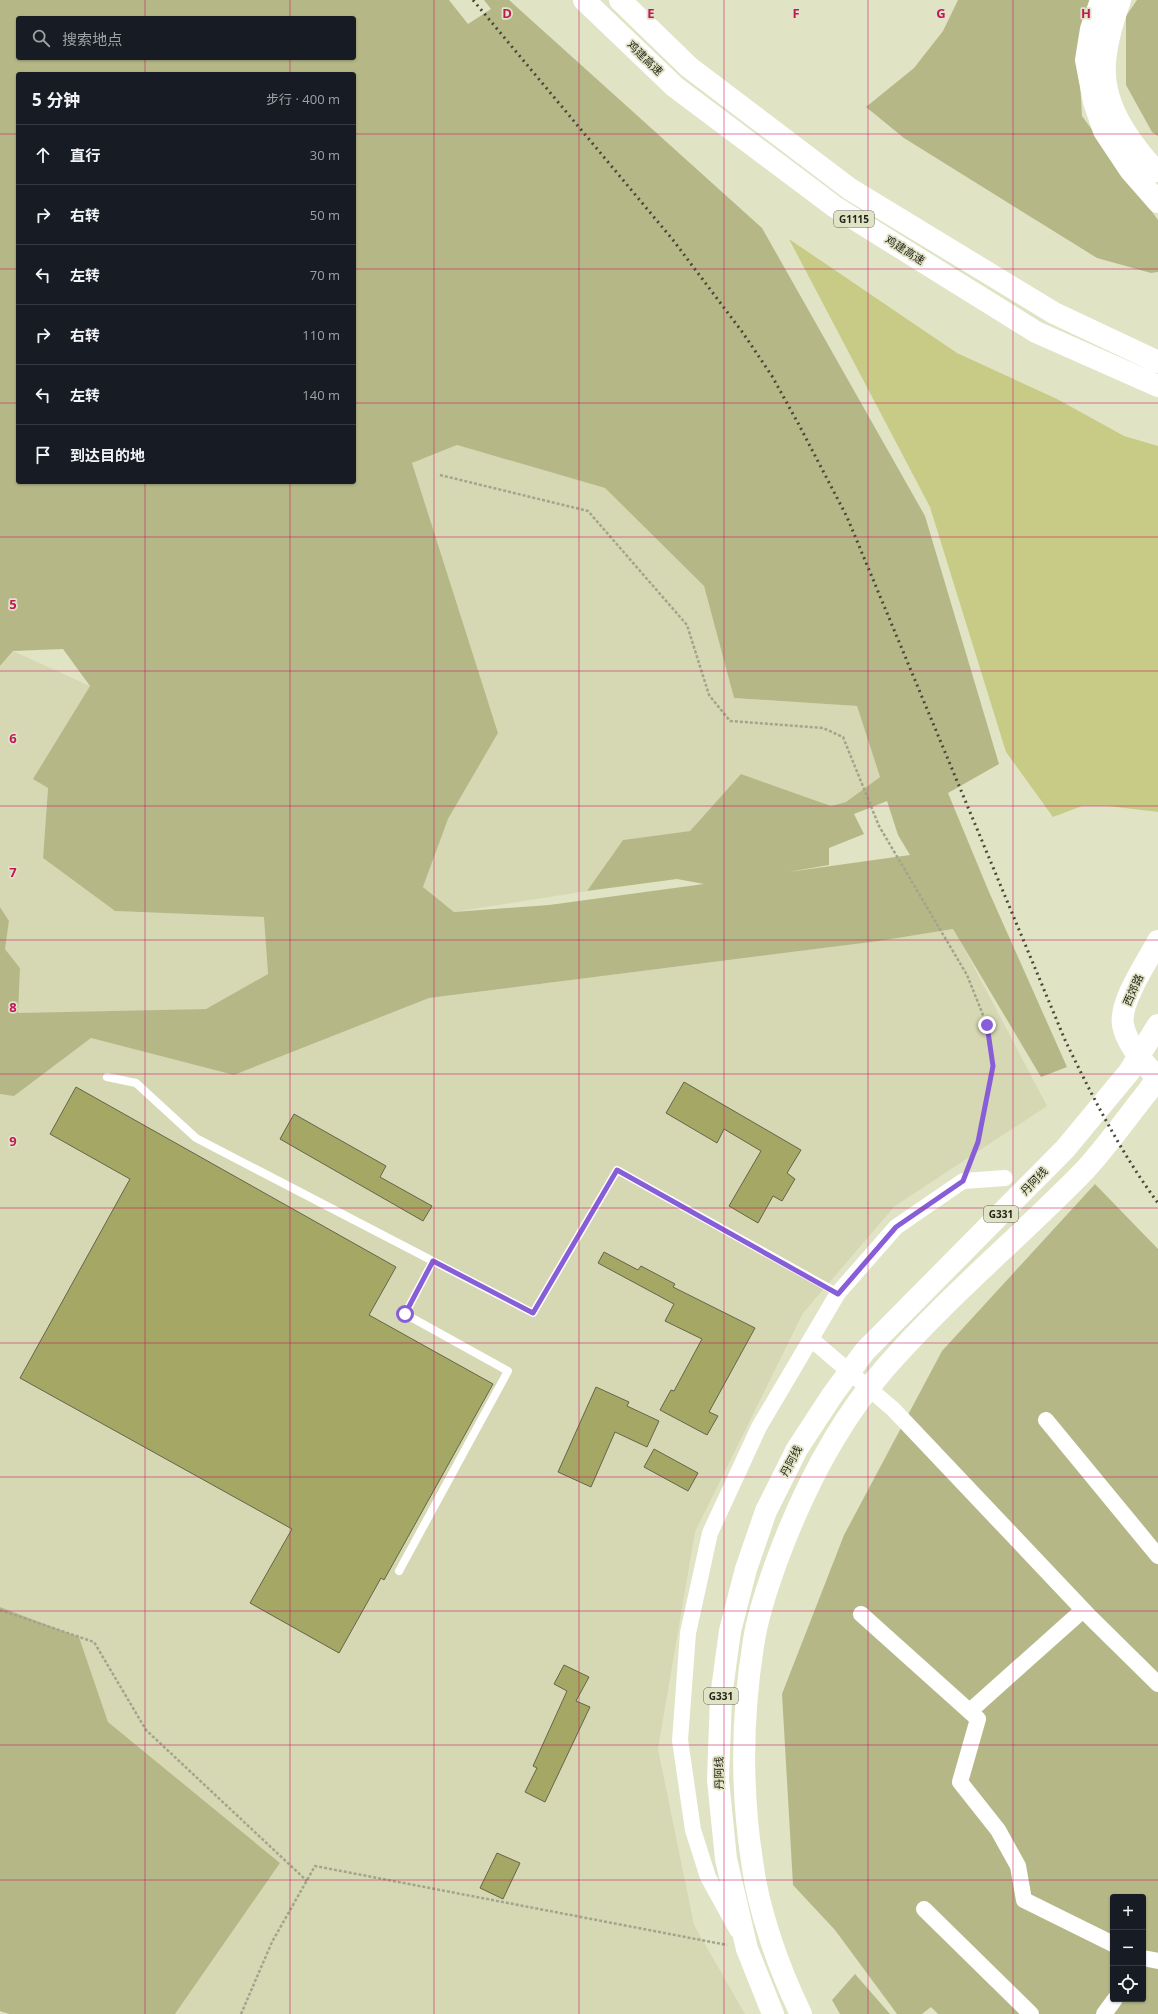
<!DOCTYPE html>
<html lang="zh">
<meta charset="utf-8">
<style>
:root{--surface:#171b24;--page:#20242c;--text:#f1f3f6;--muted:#9ea1a6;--line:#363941}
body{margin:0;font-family:"Open Sans","Noto Sans SC",sans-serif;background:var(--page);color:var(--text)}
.controls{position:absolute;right:12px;bottom:12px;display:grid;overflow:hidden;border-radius:4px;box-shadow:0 1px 3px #0004}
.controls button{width:36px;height:36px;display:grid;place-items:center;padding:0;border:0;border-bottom:1px solid var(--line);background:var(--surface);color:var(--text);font:20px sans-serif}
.stop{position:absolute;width:12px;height:12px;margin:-9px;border:3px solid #875ed8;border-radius:50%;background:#fff}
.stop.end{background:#875ed8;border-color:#fff;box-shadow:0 1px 4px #0008}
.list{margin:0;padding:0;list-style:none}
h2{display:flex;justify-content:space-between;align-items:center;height:52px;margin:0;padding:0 16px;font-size:17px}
h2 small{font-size:13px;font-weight:400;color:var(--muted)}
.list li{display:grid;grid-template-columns:26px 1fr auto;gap:12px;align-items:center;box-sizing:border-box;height:60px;padding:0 16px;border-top:1px solid var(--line)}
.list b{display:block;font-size:15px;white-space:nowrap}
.list em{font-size:13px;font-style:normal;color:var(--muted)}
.icon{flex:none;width:22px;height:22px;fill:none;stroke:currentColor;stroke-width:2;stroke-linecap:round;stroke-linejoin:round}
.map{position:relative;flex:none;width:1158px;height:2014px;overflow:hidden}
.search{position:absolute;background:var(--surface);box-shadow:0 1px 3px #0004;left:16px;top:16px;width:340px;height:44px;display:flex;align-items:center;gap:10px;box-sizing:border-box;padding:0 14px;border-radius:4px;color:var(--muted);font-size:15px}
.panel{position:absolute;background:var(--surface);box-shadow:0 1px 3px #0004;left:16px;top:72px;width:340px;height:412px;border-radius:4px}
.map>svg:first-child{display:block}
.built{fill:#d6d8b4}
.green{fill:#b5b886;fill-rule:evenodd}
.water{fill:#c8cb86}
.building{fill:#a5a764;stroke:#64654b}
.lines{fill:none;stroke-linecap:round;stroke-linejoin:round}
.path{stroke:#a3a48c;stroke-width:2.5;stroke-dasharray:3 2;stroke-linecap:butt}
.lane{stroke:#fff;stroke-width:8}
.street{stroke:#fff;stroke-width:16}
.primary{stroke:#fff;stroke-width:22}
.highway{stroke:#fff;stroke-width:22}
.rail{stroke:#49493a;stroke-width:3;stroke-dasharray:2 4;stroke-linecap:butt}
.route{stroke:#875ed8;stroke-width:5}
.grid{fill:none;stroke:#c2185b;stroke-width:1;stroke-opacity:0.55}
.labels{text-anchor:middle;stroke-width:3.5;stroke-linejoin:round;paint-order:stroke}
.shield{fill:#e1e3c5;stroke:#5d5d4d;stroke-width:1}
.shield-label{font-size:10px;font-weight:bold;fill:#242419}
.street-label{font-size:11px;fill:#242419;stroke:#e1e3c5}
.grid-label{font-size:13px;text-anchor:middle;font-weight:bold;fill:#c2185b;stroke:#e1e3c5;stroke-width:3.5;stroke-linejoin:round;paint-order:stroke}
</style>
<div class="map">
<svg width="1158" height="2014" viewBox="0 0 1158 2014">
<rect width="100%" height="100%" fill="#e1e3c5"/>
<!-- built -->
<path class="built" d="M457 445 605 488 704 586 734 698 857 706 880 777 846 802 831 806 741 774 690 831 623 840 587 891 454 912 423 887 448 819 498 733 412 463Z
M13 651 90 686 34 779 48 788 43 858 115 911 265 917 268 975 206 1009 17 1014 20 968 5 949 9 921 0 907V666Z
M954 929 1047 1106 895 1206 803 1313 695 1532 658 1749 694 1925 745 2014H175L280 1863 108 1722 79 1637 0 1607V1094L14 1095 91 1038 234 1075 429 998 879 941Z"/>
<!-- green -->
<path class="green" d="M0 0H449L468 24 491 9 484 0H509L762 228 925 516 999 764 948 793 989 892 1067 1067 1041 1077 953 929 879 941 429 998 234 1075 91 1038 14 1096 0 1094V907L9 921 5 949 20 968 18 1013 206 1009 268 974 264 917 115 911 43 858 48 788 33 779 90 686 63 649 13 651 0 666ZM18 18H354V58H18ZM18 74H354V482H18ZM457 445 605 488 704 586 734 698 857 706 880 777 846 802 831 806 741 774 690 831 623 840 587 891 677 879 704 884 549 905 454 912 423 887 448 819 498 733 412 463ZM887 801 898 835 910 855 788 872 829 865V848L864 834 854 814Z
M958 0H1090L1078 45 1082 116 1158 220V272L1151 273 1097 258 904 138 866 107 914 68 943 31Z
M1137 0H1158V136L1152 132 1126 85V16Z
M1095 1184 1158 1249V2014H938L931 2007 922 2014H897L835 1930 793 1885 782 1694 844 1535 942 1351ZM1113 1897H1143V1999H1113Z
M0 1607 79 1637 108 1722 280 1863 175 2014H9L0 2011Z
M855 1974 890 2014H840L832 2000Z"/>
<!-- water -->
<path class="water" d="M789 239 957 353 1057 399 1124 436 1158 446V812L1108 806H1082L1053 817 1006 752 930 507Z"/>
<!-- building -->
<path class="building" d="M684 1082 801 1150 787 1173 795 1179 782 1201 773 1196 758 1223 729 1206 761 1151 724 1129 717 1143 666 1113Z
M76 1087 396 1267 369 1315 493 1384 384 1580 381 1578 339 1653 250 1603 292 1529 20 1378 130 1179 50 1134Z
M294 1114 386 1166 380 1177 432 1206 423 1221 280 1139Z
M604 1252 638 1270 641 1266 675 1284 673 1287 755 1328 709 1412 718 1416 707 1435 660 1410 671 1390 674 1391 702 1339 665 1321 674 1304 598 1263Z
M596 1387 629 1402 627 1406 659 1421 647 1447 615 1432 591 1487 558 1472Z
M654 1449 698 1473 688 1491 644 1467Z
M564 1665 589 1677 576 1701 590 1707 545 1802 525 1792 537 1768 533 1766 567 1691 554 1684Z
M497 1853 520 1863 503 1899 480 1888Z"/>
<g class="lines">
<!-- path -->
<path class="path" d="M440 475 588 511 687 625 709 695 730 721 823 728 843 737 879 826 967 975 987 1025 993 1067 978 1143 969 1166
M0 1610 94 1642 146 1730 307 1881
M241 2014 272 1942 315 1866 727 1945"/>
<!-- lane -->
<path class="lane" d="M107 1077 136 1083 196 1138 533 1313 617 1170 838 1293
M399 1571 508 1371 405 1314 433 1261"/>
<!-- street -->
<path class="street" d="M811 1339 893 1409 1090 1617 1158 1684
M1046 1420 1158 1556
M861 1614 978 1719 960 1782 998 1830 1018 1866 1024 1900 1113 1944
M970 1711 1083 1610
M924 1909 1031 2014
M737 1930 708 1877 693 1830 680 1740 688 1633 710 1533 759 1427 838 1293 896 1227 963 1181 1005 1178
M1143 1958 1158 1961
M1104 2014 1115 1999"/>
<!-- primary -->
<path class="primary" d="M1158 941C1147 962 1119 1002 1123 1025 1127 1045 1144 1064 1158 1078"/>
<!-- highway -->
<path class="highway" d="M584 0 675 87 835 207 1036 332 1158 386
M620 0 689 67 850 189 1054 313 1158 362
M1101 0 1091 29 1086 60 1094 102 1104 131 1130 170 1158 202
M1120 0C1101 54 1095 90 1130 139 1139 151 1146 163 1158 171
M773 2014 747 1949 726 1859 718 1780 721 1697 730 1631 746 1569 766 1511 797 1449 833 1394 865 1351 1065 1149 1129 1072 1158 1025
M801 2014C779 1969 758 1910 752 1861 741 1789 742 1712 754 1640 758 1614 767 1588 776 1563 802 1492 836 1424 886 1367 948 1296 1020 1237 1085 1170 1108 1145 1128 1116 1149 1090L1158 1076"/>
<!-- rail -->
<path class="rail" d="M473 0 673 240 743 333 772 376 798 423 847 517 1065 1040C1092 1096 1121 1153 1158 1203"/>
</g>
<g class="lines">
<!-- route -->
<path class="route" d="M405 1314 433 1261 533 1313 617 1170 838 1294 896 1227 963 1181 978 1142 993 1066 987 1025"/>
</g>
<!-- grid -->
<path class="grid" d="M145 0V18M290 0V18M434 0V2014M579 0V2014M724 0V2014M868 0V2014M1013 0V2014M145 58V74M290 58V74M0 134H18M354 134H1158M0 269H18M354 269H1158M0 403H18M354 403H1158M145 482V2014M290 482V2014M0 537H1158M0 671H1158M0 806H1158M0 940H1158M0 1074H1158M0 1208H1158M0 1343H1158M0 1477H1158M0 1611H1158M0 1745H1158M0 1880H1158"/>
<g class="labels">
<!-- shield labels -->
<g class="shield">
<rect x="834" y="211" width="40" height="16" rx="3"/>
<rect x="984" y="1206" width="34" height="16" rx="3"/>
<rect x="704" y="1688" width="34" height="16" rx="3"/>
</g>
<g class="shield-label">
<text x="854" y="223">G1115</text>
<text x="1001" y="1218">G331</text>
<text x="721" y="1700">G331</text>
</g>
<!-- street labels -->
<g class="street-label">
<text transform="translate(645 58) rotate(44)" y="4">鸡建高速</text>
<text transform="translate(905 250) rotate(32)" y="4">鸡建高速</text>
<text transform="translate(1133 990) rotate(-66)" y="4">西郊路</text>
<text transform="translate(1034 1181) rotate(-46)" y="4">丹阿线</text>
<text transform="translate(791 1461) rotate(-62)" y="4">丹阿线</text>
<text transform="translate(719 1773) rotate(-91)" y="4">丹阿线</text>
</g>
</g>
<g class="grid-label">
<text x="507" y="18">D</text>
<text x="651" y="18">E</text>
<text x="796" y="18">F</text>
<text x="941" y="18">G</text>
<text x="1086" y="18">H</text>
<text x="13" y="609">5</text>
<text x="13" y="743">6</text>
<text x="13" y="877">7</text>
<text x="13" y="1012">8</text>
<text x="13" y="1146">9</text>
</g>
</svg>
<div class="controls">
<button>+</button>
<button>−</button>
<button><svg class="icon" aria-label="locate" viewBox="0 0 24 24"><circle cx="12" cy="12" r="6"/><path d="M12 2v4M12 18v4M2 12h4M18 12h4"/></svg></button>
</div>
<div class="stop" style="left:405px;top:1314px"></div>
<div class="stop end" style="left:987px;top:1025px"></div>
<div class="search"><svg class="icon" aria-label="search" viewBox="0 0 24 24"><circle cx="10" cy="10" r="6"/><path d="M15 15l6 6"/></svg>搜索地点</div>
<section class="panel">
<h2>5 分钟<small>步行 · 400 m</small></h2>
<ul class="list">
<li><svg class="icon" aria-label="ahead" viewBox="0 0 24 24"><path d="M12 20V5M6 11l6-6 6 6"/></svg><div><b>直行</b></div><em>30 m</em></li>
<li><svg class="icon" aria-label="right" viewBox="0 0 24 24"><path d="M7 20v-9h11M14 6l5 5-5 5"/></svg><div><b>右转</b></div><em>50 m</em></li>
<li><svg class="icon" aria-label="left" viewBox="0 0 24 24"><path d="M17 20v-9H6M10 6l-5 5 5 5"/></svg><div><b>左转</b></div><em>70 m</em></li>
<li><svg class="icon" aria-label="right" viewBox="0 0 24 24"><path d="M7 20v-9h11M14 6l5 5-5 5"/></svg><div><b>右转</b></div><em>110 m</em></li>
<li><svg class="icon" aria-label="left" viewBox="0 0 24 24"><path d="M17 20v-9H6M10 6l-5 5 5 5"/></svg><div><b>左转</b></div><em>140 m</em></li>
<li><svg class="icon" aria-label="arrive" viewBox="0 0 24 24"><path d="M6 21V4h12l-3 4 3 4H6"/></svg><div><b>到达目的地</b></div></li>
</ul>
</section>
</div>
